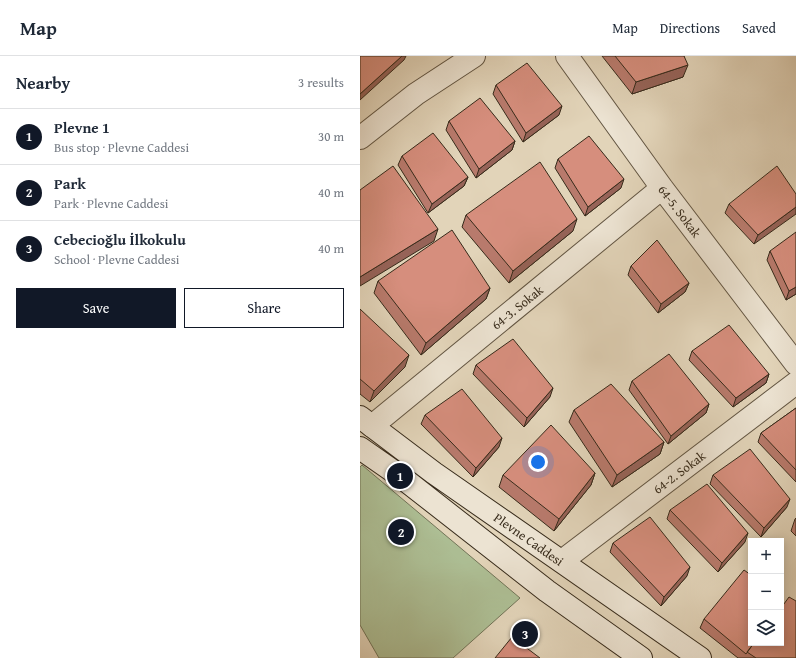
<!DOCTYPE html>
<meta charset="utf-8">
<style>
:root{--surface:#fff;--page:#f6f6f7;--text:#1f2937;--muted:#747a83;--line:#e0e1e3;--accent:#111827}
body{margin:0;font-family:"Gentium Book Plus",serif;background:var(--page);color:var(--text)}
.controls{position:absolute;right:12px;bottom:12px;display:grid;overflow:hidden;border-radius:0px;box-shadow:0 2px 10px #0003}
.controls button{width:36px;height:36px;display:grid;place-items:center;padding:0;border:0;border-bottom:1px solid var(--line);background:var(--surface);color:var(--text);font:20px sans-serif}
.you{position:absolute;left:178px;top:406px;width:14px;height:14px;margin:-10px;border:3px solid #fff;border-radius:50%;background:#1a73e8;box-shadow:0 0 0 6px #1a73e833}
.badge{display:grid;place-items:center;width:26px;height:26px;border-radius:50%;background:var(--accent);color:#fff;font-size:13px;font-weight:700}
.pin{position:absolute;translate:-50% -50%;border:2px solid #fff;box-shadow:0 1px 4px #0006}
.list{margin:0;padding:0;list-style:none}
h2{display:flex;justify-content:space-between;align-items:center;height:52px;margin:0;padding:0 16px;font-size:17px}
h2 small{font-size:13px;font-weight:400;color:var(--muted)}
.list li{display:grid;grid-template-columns:26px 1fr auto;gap:12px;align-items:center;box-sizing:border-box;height:56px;padding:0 16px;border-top:1px solid var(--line)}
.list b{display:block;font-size:15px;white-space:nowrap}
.list p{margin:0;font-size:13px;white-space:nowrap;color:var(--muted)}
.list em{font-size:13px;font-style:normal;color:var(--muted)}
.actions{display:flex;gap:8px;padding:12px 16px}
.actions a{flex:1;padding:9px 0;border:1px solid var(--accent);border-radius:0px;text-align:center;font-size:14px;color:var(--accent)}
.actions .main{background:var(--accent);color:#fff}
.icon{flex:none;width:22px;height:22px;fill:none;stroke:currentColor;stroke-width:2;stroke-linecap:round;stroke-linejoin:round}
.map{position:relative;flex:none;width:436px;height:602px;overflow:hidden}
header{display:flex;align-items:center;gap:24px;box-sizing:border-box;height:56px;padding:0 20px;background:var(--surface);border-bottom:1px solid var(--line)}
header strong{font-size:19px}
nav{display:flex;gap:22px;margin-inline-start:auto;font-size:14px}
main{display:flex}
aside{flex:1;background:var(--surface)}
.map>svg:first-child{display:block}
.green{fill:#adbe94;stroke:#727458}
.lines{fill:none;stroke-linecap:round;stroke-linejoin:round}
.street-casing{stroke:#625542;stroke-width:24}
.secondary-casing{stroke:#372b1b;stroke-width:24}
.street{stroke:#ece3d2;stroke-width:22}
.secondary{stroke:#ece3d2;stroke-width:22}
.wall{fill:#b87a6c;stroke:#372b1b}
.shaded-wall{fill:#966358;stroke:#372b1b}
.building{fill:#d68e7d;stroke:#372b1b}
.labels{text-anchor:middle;stroke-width:3.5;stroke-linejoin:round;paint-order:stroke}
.street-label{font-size:13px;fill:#372b1b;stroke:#ece3d2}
</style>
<header>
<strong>Map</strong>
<nav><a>Map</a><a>Directions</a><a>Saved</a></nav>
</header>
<main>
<aside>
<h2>Nearby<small>3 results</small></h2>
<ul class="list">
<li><span class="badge">1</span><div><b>Plevne 1</b><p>Bus stop · Plevne Caddesi</p></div><em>30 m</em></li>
<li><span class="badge">2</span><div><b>Park</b><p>Park · Plevne Caddesi</p></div><em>40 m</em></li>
<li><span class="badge">3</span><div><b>Cebecioğlu İlkokulu</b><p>School · Plevne Caddesi</p></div><em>40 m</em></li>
</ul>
<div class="actions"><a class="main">Save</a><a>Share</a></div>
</aside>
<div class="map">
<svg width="436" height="602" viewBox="0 0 436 602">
<rect width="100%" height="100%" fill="#e2d4b9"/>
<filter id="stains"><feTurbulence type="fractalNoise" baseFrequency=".005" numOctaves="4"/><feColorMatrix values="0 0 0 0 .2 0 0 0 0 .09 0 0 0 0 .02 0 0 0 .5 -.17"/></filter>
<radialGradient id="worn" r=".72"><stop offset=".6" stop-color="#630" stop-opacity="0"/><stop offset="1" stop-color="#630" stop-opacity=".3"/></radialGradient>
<!-- green -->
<path class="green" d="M2 409 160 542 93 602H19L0 569V411Z"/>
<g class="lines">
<defs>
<path id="street" d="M207 0 302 132 436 308
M0 82 56 38 114 0
M12 370 302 132
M202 505 436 327"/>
<path id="secondary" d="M0 361 74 417 340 602
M0 392 40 420 187 535 281 602"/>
</defs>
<!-- street casing -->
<use href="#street" class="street-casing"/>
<!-- secondary casing -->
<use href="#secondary" class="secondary-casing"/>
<!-- street -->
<use href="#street" class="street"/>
<!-- secondary -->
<use href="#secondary" class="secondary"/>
</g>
<!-- wall -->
<path class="wall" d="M242 0H324L323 21 272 38Z
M136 29 199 59 163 86 133 38Z
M89 65 155 85 152 94 116 122 86 74Z
M42 100 108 121 104 130 68 157 38 109Z
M198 103 261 132 225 160 195 112Z
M436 138 394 188 365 157 369 148Z
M106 159 213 175 149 227 102 171Z
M410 195 436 238 426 244 407 204Z
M271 210 329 227 325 236 298 257 268 219Z
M18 225 130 232 126 243 61 299 14 237Z
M0 253 45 311 10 346 0 338Z
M332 295 409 318 406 327 373 351 329 304Z
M116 309 190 341 164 371 113 318Z
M272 325 349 348 346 357 308 388 269 334Z
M436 352V426L398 386 401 377Z
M214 354 304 386 300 398 252 431 209 366Z
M65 359 139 391 113 421 61 368Z
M235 417 231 429 194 475 139 431 143 419Z
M353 419 427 451 401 481 350 428Z
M310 454 385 486 358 516 307 463Z
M436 462V480L431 475 435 463Z
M253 487 327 520 301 550 250 496Z
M344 563 436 602H378L340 572Z"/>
<!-- shaded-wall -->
<path class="shaded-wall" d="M42 0H46L44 4 0 44V38Z
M328 9 323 21 272 38 276 26Z
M202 50 199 59 163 86 166 77Z
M155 85 152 94 116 122 119 113Z
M108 121 104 130 68 157 72 148Z
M264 123 261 132 225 160 228 151Z
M436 151V158L394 188 398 179Z
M217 163 213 175 149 227 153 215Z
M78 173 74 185 0 230V221Z
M329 227 325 236 298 257 301 248Z
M436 231V238L426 244 429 235Z
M130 232 126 243 61 299 66 287Z
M49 299 45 311 10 346 14 335Z
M409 318 406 327 373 351 376 342Z
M193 332 190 341 164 371 167 362Z
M349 348 346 357 308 388 311 380Z
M142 382 139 391 113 421 116 412Z
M304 386 300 398 252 431 257 419Z
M235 417 231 429 194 475 199 463Z
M430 443 427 451 401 481 404 472Z
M388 477 385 486 358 516 362 507Z
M330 511 327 520 301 550 304 541Z"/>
<!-- building -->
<path class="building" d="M0 0H42L0 38Z
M255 0H324L328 9 276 26Z
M167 7 202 50 166 77 136 29Z
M120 42 155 85 119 113 89 65Z
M73 77 108 121 72 148 42 100Z
M229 80 264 123 228 151 198 103Z
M180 106 217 163 153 215 106 159Z
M33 110 78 173 0 221V134Z
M417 110 436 138V151L398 179 369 148Z
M92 174 130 232 66 287 18 225Z
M436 176V231L429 235 410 195Z
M297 184 329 227 301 248 271 210Z
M0 253 49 299 14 335 0 323Z
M369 269 409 318 376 342 332 295Z
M153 283 193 332 167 362 116 309Z
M309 298 349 348 311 380 272 325Z
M251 328 304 386 257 419 214 354Z
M102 333 142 382 116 412 65 359Z
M436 352V414L401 377Z
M191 369 235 417 199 463 143 419Z
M390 393 430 443 404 472 353 419Z
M347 428 388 477 362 507 310 454Z
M290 461 330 511 304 541 253 487Z
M384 514 391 519V587H394L386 598 344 563Z
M429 541 436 545V602H396L387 596 394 587H421V552Z
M152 581 180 602H135Z"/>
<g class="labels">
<!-- street labels -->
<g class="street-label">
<text transform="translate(320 155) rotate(53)" y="5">64-5. Sokak</text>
<text transform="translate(157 251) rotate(-39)" y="5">64-3. Sokak</text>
<text transform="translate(319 416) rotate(-37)" y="5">64-2. Sokak</text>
<text transform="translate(169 483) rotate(35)" y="5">Plevne Caddesi</text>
</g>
</g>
<rect width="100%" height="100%" filter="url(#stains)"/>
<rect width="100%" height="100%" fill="url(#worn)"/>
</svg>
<div class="controls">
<button>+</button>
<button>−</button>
<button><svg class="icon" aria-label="layers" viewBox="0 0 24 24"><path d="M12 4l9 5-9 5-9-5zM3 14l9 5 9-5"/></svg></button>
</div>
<div class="you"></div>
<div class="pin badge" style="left:40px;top:420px">1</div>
<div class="pin badge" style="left:41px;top:476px">2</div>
<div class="pin badge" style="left:165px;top:578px">3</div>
</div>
</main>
